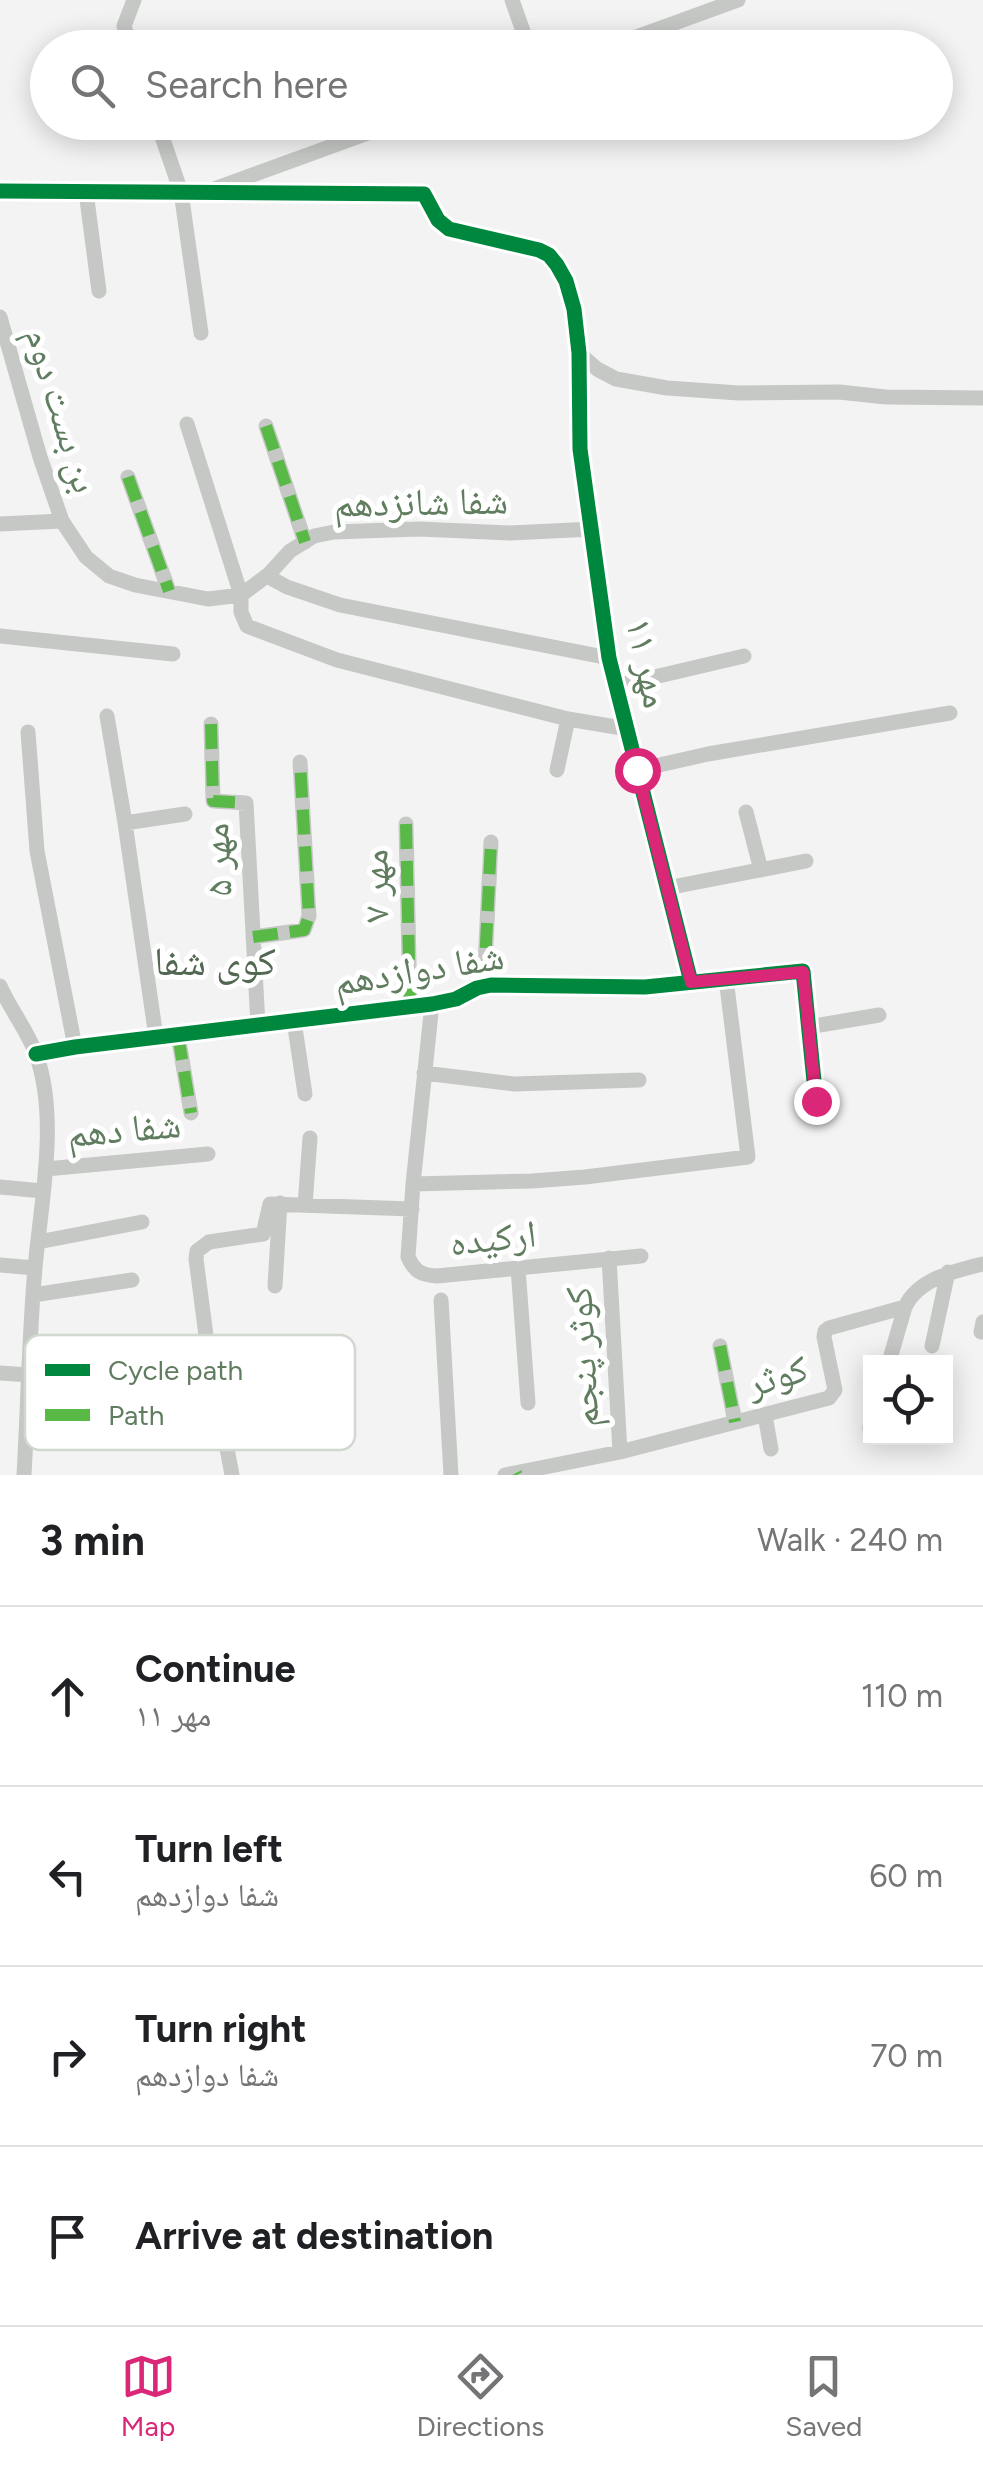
<!DOCTYPE html>
<meta charset="utf-8">
<style>
:root{--surface:#fff;--page:#f2f2f2;--text:#202124;--muted:#757577;--line:#e0e0e0;--accent:#db2777}
body{margin:0;font-family:Figtree,"Noto Naskh Arabic",sans-serif;background:var(--page);color:var(--text)}
.controls{position:absolute;right:30px;bottom:30px;display:grid;overflow:hidden;border-radius:0px;box-shadow:0 5px 25px #0003}
.controls button{width:90px;height:90px;display:grid;place-items:center;padding:0;border:0;border-bottom:2px solid var(--line);background:var(--surface);color:var(--text);font:50px sans-serif}
.stop{position:absolute;width:30px;height:30px;margin:-22px;border:8px solid #db2777;border-radius:50%;background:#fff}
.stop.end{background:#db2777;border-color:#fff;box-shadow:0 2px 10px #0008}
.list{margin:0;padding:0;list-style:none}
h2{display:flex;justify-content:space-between;align-items:center;height:130px;margin:0;padding:0 40px;font-size:42px}
h2 small{font-size:32px;font-weight:400;color:var(--muted)}
.list li{display:grid;grid-template-columns:65px 1fr auto;gap:30px;align-items:center;box-sizing:border-box;height:180px;padding:0 40px;border-top:2px solid var(--line)}
.list b{display:block;font-size:38px;white-space:nowrap}
.list p{margin:0;font-size:32px;white-space:nowrap;color:var(--muted)}
.list em{font-size:32px;font-style:normal;color:var(--muted)}
.icon{flex:none;width:55px;height:55px;fill:none;stroke:currentColor;stroke-width:2;stroke-linecap:round;stroke-linejoin:round}
.map{position:relative;flex:none;width:983px;height:1475px;overflow:hidden}
.search{position:absolute;background:var(--surface);box-shadow:0 5px 25px #0003;left:30px;right:30px;top:30px;height:110px;display:flex;align-items:center;gap:25px;box-sizing:border-box;padding:0 35px;border-radius:55px;color:var(--muted);font-size:38px}
.sheet{height:850px;background:var(--surface)}
nav{display:flex;justify-content:space-around;align-items:center;box-sizing:border-box;height:140px;border-top:2px solid var(--line);background:var(--surface);font-size:28px;color:var(--muted)}
nav a{display:grid;justify-items:center;gap:5px}
nav .on{color:var(--accent)}
.map>svg:first-child{display:block}
.lines{fill:none;stroke-linecap:round;stroke-linejoin:round}
.street{stroke:#c6c8c6;stroke-width:15}
.quiet{stroke:#58b947;stroke-width:12;stroke-dasharray:25 12;stroke-linecap:butt}
.cycleway-casing{stroke:#fff;stroke-width:21}
.cycleway{stroke:#00873e;stroke-width:15}
.route{stroke:#db2777;stroke-width:12}
.labels{text-anchor:middle;stroke-width:10;stroke-linejoin:round;paint-order:stroke}
.street-label{font-size:38px;fill:#617d60;stroke:#fff}
.neighbourhood-label{font-size:40px;fill:#526852;stroke:#fff}
.key{fill:#fff;stroke:#d0d8cf;stroke-width:2.5}
.key-label{font-size:28px;fill:#617d60}
</style>
<div class="map">
<svg width="983" height="1475" viewBox="0 0 983 1475">
<rect width="100%" height="100%" fill="#f4f3f3"/>
<g class="lines">
<!-- street -->
<path class="street" d="M512 0 529 48
M131 48 124 26 134 0
M606 48 738 0
M157 122 181 192 201 333
M214 189 398 122
M0 191 424 194 438 220 449 229 539 250 549 255 557 265 566 281 574 309 579 353 580 449 609 658 691 982
M86 192 99 291
M0 317 40 457 62 521 86 557 109 576 135 585 208 599 241 595 269 574 290 551 314 536 334 532 419 529 510 533 593 529
M579 353 597 369 616 379 667 388 739 393 839 392 886 397 983 398
M187 424 241 595V612L247 626 337 660 568 719 628 729
M266 426 305 542
M128 477 169 591
M0 524 62 521
M267 576 287 587 340 605 609 658
M0 636 173 654
M616 686 744 656
M107 716 125 823 156 1037
M211 724 213 801 246 803 258 1025
M28 732 37 851 75 1047
M557 770 568 719
M637 770 708 754 950 713
M746 812 761 870
M125 823 185 814
M406 824 410 1007
M667 888 806 861
M253 937 304 930 309 916 300 762
M484 985 491 842
M0 986C10 1009 27 1030 36 1054 59 1118 41 1201 35 1268 29 1336 28 1406 24 1475
M432 1004 413 1184 408 1257C415 1272 421 1275 437 1276L641 1256
M294 1021 305 1094
M808 1027 879 1015
M178 1035 191 1113
M36 1054 75 1047 432 1004 456 999 477 988 491 985 645 987 803 971 816 1101
M424 1073 514 1084 639 1080
M46 1169 208 1154
M413 1184 532 1181 585 1177 748 1157 726 978
M0 1187 43 1191
M305 1205 310 1138
M38 1242 142 1222
M609 1258 620 1452
M0 1265 35 1268
M518 1268 528 1403
M275 1286 280 1203
M33 1295 132 1280
M441 1300 451 1475
M981 1332 983 1322
M720 1346 735 1422
M932 1346 948 1272
M889 1362 905 1307
M0 1373 30 1375 207 1343 342 1342 346 1441
M765 1415 771 1449
M870 1430V1426
M232 1475 207 1343 196 1259 197 1251 209 1242 263 1234 270 1204 412 1209
M505 1475 620 1452 829 1398 835 1390 824 1337 825 1331 829 1328 905 1307C918 1279 954 1271 983 1264"/>
<!-- quiet -->
<path class="quiet" d="M266 426 305 542
M128 477 169 591
M211 724 213 801 246 803
M406 824 410 1007
M253 937 304 930 309 916 300 762
M484 985 491 842
M178 1035 191 1113
M720 1346 735 1422
M516 1473 517 1475"/>
<defs>
<path id="cycleway" d="M0 191 424 194 438 220 449 229 539 250 549 255 557 265 566 281 574 309 579 353 580 449 609 658 691 982
M36 1054 75 1047 432 1004 456 999 477 988 491 985 645 987 803 971 816 1101"/>
</defs>
<!-- cycleway casing -->
<use href="#cycleway" class="cycleway-casing"/>
<!-- cycleway -->
<use href="#cycleway" class="cycleway"/>
</g>
<g class="lines">
<!-- route -->
<path class="route" d="M637 770 691 982 803 972 816 1101"/>
</g>
<g class="labels">
<!-- street labels -->
<g class="street-label">
<text transform="translate(62 410) rotate(73)" y="13">بن بست دوم</text>
<text transform="translate(421 502) rotate(-1)" y="13">شفا شانزدهم</text>
<text transform="translate(648 663) rotate(78)" y="13">مهر ۱۱</text>
<text transform="translate(217 860) rotate(-93)" y="13">مهر ۵</text>
<text transform="translate(375 886) rotate(-91)" y="13">مهر ۷</text>
<text transform="translate(419 969) rotate(-9)" y="13">شفا دوازدهم</text>
<text transform="translate(124 1129) rotate(-5)" y="13">شفا دهم</text>
<text transform="translate(493 1238) rotate(-6)" y="13">ارکیده</text>
<text transform="translate(582 1357) rotate(-93)" y="13">کوثر پنجم</text>
<text transform="translate(777 1376) rotate(-17)" y="13">کوثر</text>
</g>
<!-- neighbourhood labels -->
<g class="neighbourhood-label">
<text x="215" y="975">کوی شفا</text>
</g>
</g>
<!-- legend -->
<rect x="25" y="1335" width="330" height="115" rx="15" class="key"/>
<rect x="45" y="1364" width="45" height="12" fill="#00873e"/>
<rect x="45" y="1409" width="45" height="12" fill="#58b947"/>
<g class="key-label">
<text x="108" y="1380">Cycle path</text>
<text x="108" y="1425">Path</text>
</g>
</svg>
<div class="controls">
<button><svg class="icon" aria-label="locate" viewBox="0 0 24 24"><circle cx="12" cy="12" r="6"/><path d="M12 2v4M12 18v4M2 12h4M18 12h4"/></svg></button>
</div>
<div class="stop" style="left:637px;top:770px"></div>
<div class="stop end" style="left:816px;top:1101px"></div>
<div class="search"><svg class="icon" aria-label="search" viewBox="0 0 24 24"><circle cx="10" cy="10" r="6"/><path d="M15 15l6 6"/></svg>Search here</div>
</div>
<section class="sheet">
<h2>3 min<small>Walk · 240 m</small></h2>
<ul class="list">
<li><svg class="icon" aria-label="ahead" viewBox="0 0 24 24"><path d="M12 20V5M6 11l6-6 6 6"/></svg><div><b>Continue</b><p>مهر ۱۱</p></div><em>110 m</em></li>
<li><svg class="icon" aria-label="left" viewBox="0 0 24 24"><path d="M17 20v-9H6M10 6l-5 5 5 5"/></svg><div><b>Turn left</b><p>شفا دوازدهم</p></div><em>60 m</em></li>
<li><svg class="icon" aria-label="right" viewBox="0 0 24 24"><path d="M7 20v-9h11M14 6l5 5-5 5"/></svg><div><b>Turn right</b><p>شفا دوازدهم</p></div><em>70 m</em></li>
<li><svg class="icon" aria-label="arrive" viewBox="0 0 24 24"><path d="M6 21V4h12l-3 4 3 4H6"/></svg><div><b>Arrive at destination</b></div></li>
</ul>
</section>
<nav>
<a class="on"><svg class="icon" aria-label="map" viewBox="0 0 24 24"><path d="M3 6l6-2 6 2 6-2v14l-6 2-6-2-6 2zM9 4v14M15 6v14"/></svg>Map</a>
<a><svg class="icon" aria-label="directions" viewBox="0 0 24 24"><path d="M12 3l9 9-9 9-9-9zM9 14v-3h6M13 9l2 2-2 2"/></svg>Directions</a>
<a><svg class="icon" aria-label="saved" viewBox="0 0 24 24"><path d="M7 4h10v16l-5-4-5 4z"/></svg>Saved</a>
</nav>
